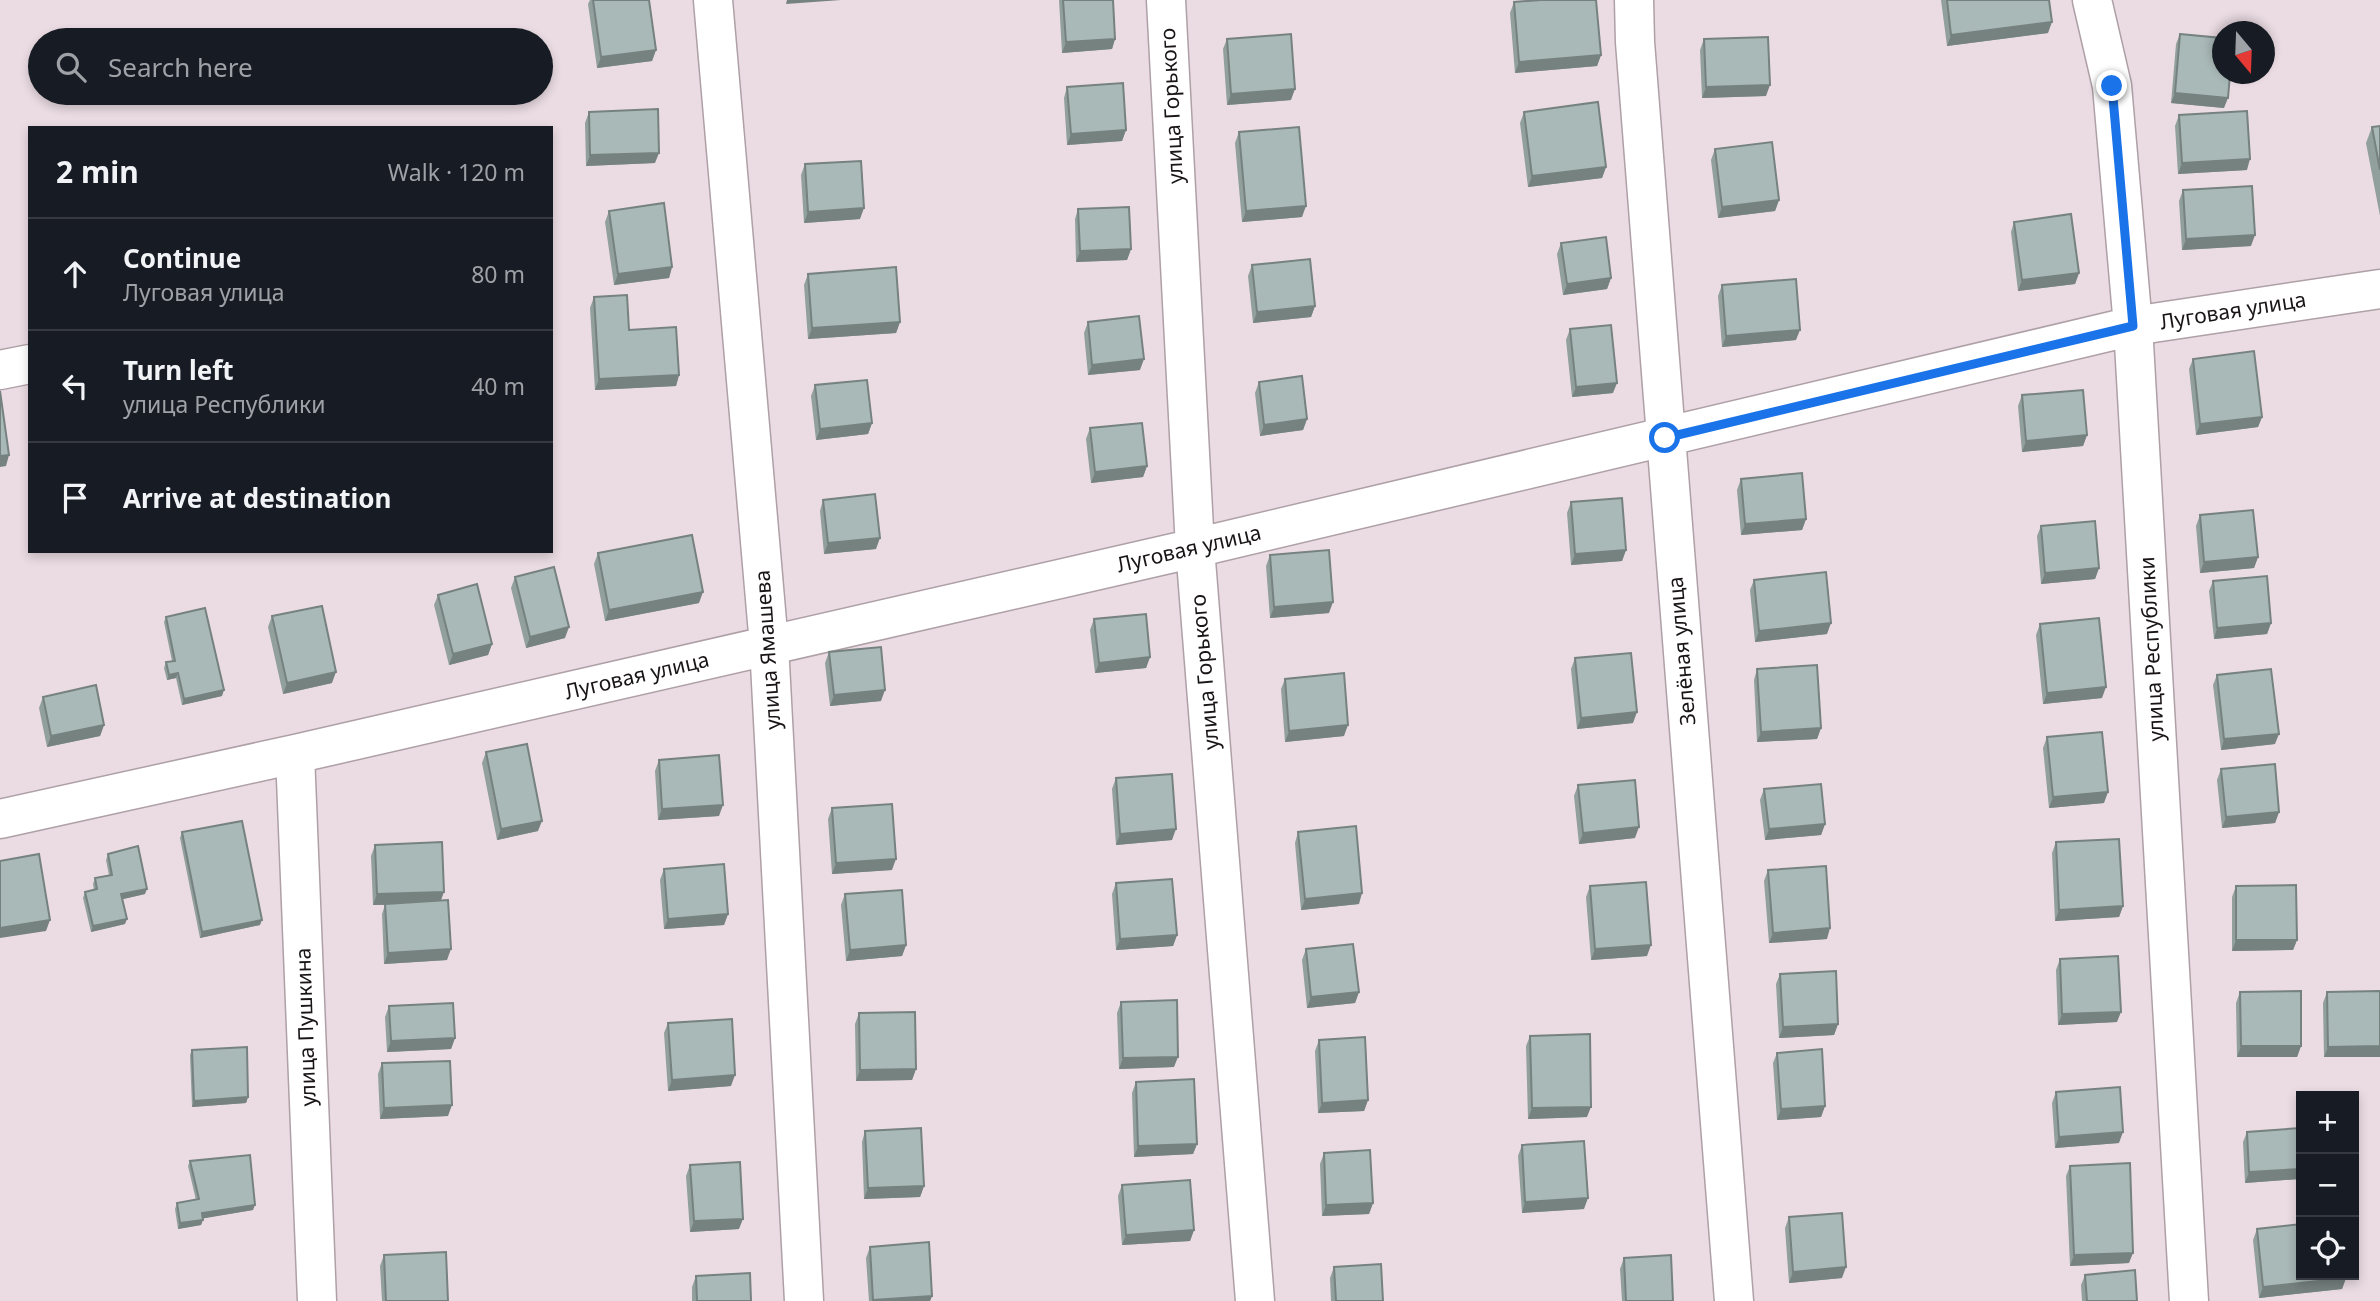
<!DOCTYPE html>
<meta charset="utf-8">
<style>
:root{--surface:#171b24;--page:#20242c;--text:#f1f3f6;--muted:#9ea1a6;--line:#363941}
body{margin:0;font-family:"Noto Sans",sans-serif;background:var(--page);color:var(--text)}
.controls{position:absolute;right:21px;bottom:21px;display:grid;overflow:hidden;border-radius:0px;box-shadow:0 4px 10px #0003}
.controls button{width:63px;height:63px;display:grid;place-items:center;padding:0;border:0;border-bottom:2px solid var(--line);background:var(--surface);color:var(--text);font:35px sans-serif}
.compass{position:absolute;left:2212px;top:21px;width:63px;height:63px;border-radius:50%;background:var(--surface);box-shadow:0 4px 10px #0003;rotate:161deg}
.stop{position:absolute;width:21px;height:21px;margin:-16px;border:5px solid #1a73e8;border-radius:50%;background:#fff}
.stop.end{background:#1a73e8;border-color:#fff;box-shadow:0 2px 7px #0008}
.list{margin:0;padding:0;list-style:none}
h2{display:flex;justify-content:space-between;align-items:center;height:91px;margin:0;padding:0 28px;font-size:30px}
h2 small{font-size:23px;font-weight:400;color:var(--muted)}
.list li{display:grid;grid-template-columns:46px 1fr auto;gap:21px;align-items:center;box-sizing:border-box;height:112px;padding:0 28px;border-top:2px solid var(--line)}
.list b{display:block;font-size:26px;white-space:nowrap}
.list p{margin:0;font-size:23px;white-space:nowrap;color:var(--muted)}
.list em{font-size:23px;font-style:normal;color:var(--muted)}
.icon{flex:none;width:38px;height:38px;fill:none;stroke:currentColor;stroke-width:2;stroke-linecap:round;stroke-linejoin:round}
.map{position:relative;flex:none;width:2380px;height:1301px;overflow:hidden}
.search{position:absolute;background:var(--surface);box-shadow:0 4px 10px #0003;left:28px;top:28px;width:525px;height:77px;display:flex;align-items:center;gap:18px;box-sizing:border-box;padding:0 24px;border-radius:38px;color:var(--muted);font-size:26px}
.panel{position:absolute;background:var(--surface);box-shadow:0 4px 10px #0003;left:28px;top:126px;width:525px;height:427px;border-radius:0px}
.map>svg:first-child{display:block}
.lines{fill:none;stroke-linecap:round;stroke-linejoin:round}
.street-casing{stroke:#aea0a6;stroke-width:41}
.street{stroke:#fff;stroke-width:38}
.wall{fill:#919f9d}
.shaded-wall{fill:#768280}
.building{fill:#a9b9b7;stroke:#768280;stroke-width:2}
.route{stroke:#1a73e8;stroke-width:9}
.labels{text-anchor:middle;stroke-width:5;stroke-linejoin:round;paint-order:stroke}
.street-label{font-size:21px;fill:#191416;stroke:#fff}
</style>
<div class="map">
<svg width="2380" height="1301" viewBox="0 0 2380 1301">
<rect width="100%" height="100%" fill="#ebdce3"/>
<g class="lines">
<defs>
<path id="street" d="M713 0 769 645 804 1301
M1166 0 1195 548 1255 1301
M1634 0 1635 42 1734 1301
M2092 0 2112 86 2133 326 2189 1301
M0 370 30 364
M295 754 317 1301
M0 819 295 754 1195 548 2133 326 2380 289"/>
</defs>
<!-- street casing -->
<use href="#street" class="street-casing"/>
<!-- street -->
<use href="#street" class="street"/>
</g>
<!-- wall -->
<path class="wall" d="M590 0H649L656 50 652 61 597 68 588 4Z
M1059 0H1113L1115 39 1112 49 1062 53Z
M1941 0H2049L2048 33 1947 46Z
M1514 2 1601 55 1597 66 1515 73 1510 13Z
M2180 34 2224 108 2171 103 2176 44Z
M1227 39 1291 100 1227 105 1223 49Z
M1704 39 1766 96 1702 98 1700 50Z
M1067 87 1126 130 1122 141 1067 145 1064 98Z
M589 112 655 163 586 166 585 123Z
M1524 112 1606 167 1602 178 1528 187 1520 123Z
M2179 115 2247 170 2178 174 2175 126Z
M2380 126V216L2366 143 2372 127Z
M1239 132 1302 217 1242 222 1235 143Z
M1715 149 1779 200 1775 211 1718 218 1711 160Z
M805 164 860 219 804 223 801 175Z
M2183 190 2251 246 2182 250 2179 201Z
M1078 209 1131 249 1127 260 1076 262 1075 219Z
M609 211 672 267 669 278 614 285 605 222Z
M2014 222 2079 273 2075 284 2018 291 2011 232Z
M1561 243 1611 278 1607 289 1563 295 1557 254Z
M1252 265 1315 306 1311 317 1253 323 1248 276Z
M808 274 900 322 896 333 808 339 804 285Z
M1722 285 1796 340 1722 347 1718 296Z
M594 297 679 375 676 386 595 390 590 308Z
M1088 322 1140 370 1088 375 1084 333Z
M1570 329 1613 393 1572 397 1566 340Z
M2193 359 2262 417 2258 427 2196 435 2189 369Z
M1259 382 1307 419 1303 430 1260 436 1255 393Z
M815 385 872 423 868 434 816 440 811 396Z
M2022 395 2087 435 2083 446 2022 452 2018 406Z
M1090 428 1147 466 1143 477 1091 483 1086 439Z
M1741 479 1806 519 1802 530 1741 535 1737 490Z
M823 500 876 549 824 554 820 511Z
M1571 502 1626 550 1622 561 1571 565 1567 513Z
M2200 515 2258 557 2254 568 2200 573 2196 526Z
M2041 526 2099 568 2095 579 2041 584 2037 536Z
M598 553 699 603 605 621 594 564Z
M1270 555 1329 613 1270 618 1266 566Z
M515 577 565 638 526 648 511 588Z
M1754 580 1827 634 1755 642 1750 590Z
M2213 581 2271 623 2267 634 2214 639 2209 591Z
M438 595 492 644 488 655 449 665 434 605Z
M272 616 332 683 283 694 268 627Z
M166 617 222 696 182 705 176 678 167 680 164 668 166 662 172 661 164 622Z
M1094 619 1150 657 1146 668 1095 673 1090 630Z
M2040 624 2102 698 2043 704 2036 635Z
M829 652 881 701 830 706 825 663Z
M1575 658 1633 723 1577 729 1571 669Z
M1757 669 1821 728 1817 739 1757 742 1754 680Z
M2217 675 2275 744 2221 750 2213 685Z
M1285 679 1344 736 1285 742 1281 689Z
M43 697 104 725 100 736 47 747 39 708Z
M2047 737 2104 803 2049 808 2043 748Z
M486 752 538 831 497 840 482 763Z
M659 760 719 816 658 820 655 771Z
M2221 769 2279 812 2275 823 2222 828 2217 780Z
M1116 778 1172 840 1116 845 1112 789Z
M1578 785 1635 838 1579 844 1574 796Z
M1764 789 1825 824 1821 835 1765 840 1760 800Z
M832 808 892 870 832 874 828 819Z
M182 832 260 925 200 938 180 838Z
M1298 832 1359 904 1301 910 1295 843Z
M2056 842 2123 906 2119 917 2055 921 2052 853Z
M375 845 441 900 447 960 384 964 382 914 385 905H373L371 856Z
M108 854 145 894 123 899 125 924 91 932 83 898 85 892 94 890 93 884 95 878 109 875 106 860Z
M664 869 728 914 724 925 664 929 660 880Z
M1768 870 1827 939 1769 943 1764 881Z
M1116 883 1177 935 1173 946 1116 950 1112 894Z
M1590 886 1647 956 1591 960 1586 897Z
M2236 886 2297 940 2293 950 2232 951V897Z
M845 894 906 945 902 956 846 961 841 905Z
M1306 949 1359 992 1355 1003 1307 1008 1302 960Z
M2060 959 2117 1022 2058 1025 2056 970Z
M1780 974 1838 1024 1834 1035 1779 1038 1776 984Z
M2380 991V1057H2324L2323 1003 2327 992Z
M2240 992 2301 1046 2297 1057H2237L2236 1003Z
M1121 1002 1174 1067 1119 1069 1117 1013Z
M389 1006 455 1038 451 1049 387 1052 385 1017Z
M859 1013 916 1069 912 1080 856 1081 855 1024Z
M668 1023 731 1086 668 1091 664 1033Z
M1530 1036 1587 1117 1528 1119 1526 1046Z
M1319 1040 1368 1100 1364 1111 1318 1113 1315 1051Z
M192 1050 248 1097 246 1103 192 1107 190 1055Z
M1777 1053 1825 1106 1821 1117 1777 1120 1773 1063Z
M382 1063 448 1116 380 1119 378 1074Z
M1136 1082 1197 1144 1193 1154 1134 1157 1132 1093Z
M2056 1092 2119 1143 2055 1148 2052 1103Z
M865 1131 924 1186 920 1197 864 1199 862 1142Z
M2247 1132 2301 1142V1173L2299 1179 2245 1183 2243 1142Z
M1522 1145 1584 1209 1522 1213 1518 1156Z
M1324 1153 1373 1203 1369 1214 1322 1216 1320 1164Z
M190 1161 253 1210 203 1218 201 1225 178 1229 175 1209 177 1203 196 1200 188 1166Z
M690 1165 739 1229 690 1232 686 1176Z
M2070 1166 2129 1263 2070 1266 2066 1176Z
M1122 1185 1194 1230 1190 1241 1122 1245 1118 1196Z
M1789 1217 1842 1278 1789 1283 1785 1228Z
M2257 1229 2346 1278 2342 1289 2259 1298 2253 1240Z
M870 1247 932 1296 930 1301H869L866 1258Z
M384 1255 448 1301H382L380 1266Z
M1624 1258 1673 1301H1622L1620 1269Z
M1334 1267 1383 1301H1331L1330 1278Z
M2085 1275 2137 1301H2082L2081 1285Z
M696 1276 751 1301H692V1287Z"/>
<!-- shaded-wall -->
<path class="shaded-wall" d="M787 0H841L786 4Z
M2052 22 2048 33 1947 46 1951 35Z
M1115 39 1112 49 1062 53 1066 42Z
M656 50 652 61 597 68 601 57Z
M1601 55 1597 66 1515 73 1519 62Z
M1770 85 1766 96 1702 98 1706 87Z
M1295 89 1291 100 1227 105 1231 94Z
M2175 93 2228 98 2224 108 2171 103Z
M1126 130 1122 141 1067 145 1071 134Z
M659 153 655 163 586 166 590 155Z
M2250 159 2247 170 2178 174 2182 163Z
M1606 167 1602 178 1528 187 1532 176Z
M1779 200 1775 211 1718 218 1722 207Z
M1306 206 1302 217 1242 222 1246 211Z
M864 208 860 219 804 223 808 212Z
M2255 235 2251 246 2182 250 2186 239Z
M1131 249 1127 260 1076 262 1080 251Z
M672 267 669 278 614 285 618 274Z
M2079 273 2075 284 2018 291 2022 280Z
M1611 278 1607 289 1563 295 1567 284Z
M1315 306 1311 317 1253 323 1257 312Z
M900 322 896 333 808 339 812 328Z
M1800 330 1796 340 1722 347 1726 336Z
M1144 359 1140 370 1088 375 1092 365Z
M679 375 676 386 595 390 599 379Z
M1617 383 1613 393 1572 397 1576 387Z
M2262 417 2258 427 2196 435 2200 424Z
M1307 419 1303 430 1260 436 1264 425Z
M872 423 868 434 816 440 820 429Z
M2087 435 2083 446 2022 452 2026 441Z
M9 455 6 466 0 467V456Z
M1147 466 1143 477 1091 483 1095 472Z
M1806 519 1802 530 1741 535 1745 524Z
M880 538 876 549 824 554 828 543Z
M1626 550 1622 561 1571 565 1575 554Z
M2258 557 2254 568 2200 573 2204 562Z
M2099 568 2095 579 2041 584 2045 573Z
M703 592 699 603 605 621 609 610Z
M1333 602 1329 613 1270 618 1274 607Z
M1831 623 1827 634 1755 642 1759 631Z
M2271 623 2267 634 2214 639 2217 628Z
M569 627 565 638 526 648 530 637Z
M492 644 488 655 449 665 453 654Z
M1150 657 1146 668 1095 673 1099 663Z
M336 672 332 683 283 694 287 683Z
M178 673 176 678 167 680 169 675Z
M2106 687 2102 698 2043 704 2047 693Z
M224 690 222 696 182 705 184 699Z
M885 690 881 701 830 706 834 695Z
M1637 712 1633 723 1577 729 1581 718Z
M104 725 100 736 47 747 51 736Z
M1348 725 1344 736 1285 742 1289 731Z
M1821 728 1817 739 1757 742 1761 732Z
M2279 734 2275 744 2221 750 2224 739Z
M2108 792 2104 803 2049 808 2053 797Z
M723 805 719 816 658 820 662 809Z
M2279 812 2275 823 2222 828 2226 817Z
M542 821 538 831 497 840 501 829Z
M1825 824 1821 835 1765 840 1769 829Z
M1639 827 1635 838 1579 844 1583 833Z
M1176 829 1172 840 1116 845 1120 834Z
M896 859 892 870 832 874 836 863Z
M147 889 145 894 119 900 121 894Z
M444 892 440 903 373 905 377 894Z
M1362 893 1359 904 1301 910 1305 899Z
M2123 906 2119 917 2055 921 2059 910Z
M728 914 724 925 664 929 668 919Z
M127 919 125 924 91 932 93 926Z
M50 920 46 931 0 938V928Z
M262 920 260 925 200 938 202 932Z
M1830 928 1827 939 1769 943 1773 933Z
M1177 935 1173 946 1116 950 1120 939Z
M2236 940H2297L2293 950 2232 951Z
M906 945 902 956 846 961 850 950Z
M1651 945 1647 956 1591 960 1595 949Z
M451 949 447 960 384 964 388 953Z
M1359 992 1355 1003 1307 1008 1311 997Z
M2121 1012 2117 1022 2058 1025 2062 1014Z
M1838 1024 1834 1035 1779 1038 1783 1027Z
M455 1038 451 1049 387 1052 391 1041Z
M2241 1046H2301L2297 1057H2237Z
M2380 1046V1057H2324L2328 1047Z
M1178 1057 1174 1067 1119 1069 1123 1058Z
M916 1069 912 1080 856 1081 860 1070Z
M735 1075 731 1086 668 1091 672 1080Z
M248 1097 246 1103 192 1107 194 1101Z
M1368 1100 1364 1111 1318 1113 1322 1103Z
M452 1105 448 1116 380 1119 384 1108Z
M1825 1106 1821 1117 1777 1120 1781 1109Z
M1591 1107 1587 1117 1528 1119 1532 1108Z
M2123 1132 2119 1143 2055 1148 2059 1137Z
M1197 1144 1193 1154 1134 1157 1138 1146Z
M2301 1169V1173L2299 1179 2245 1183 2249 1172Z
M924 1186 920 1197 864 1199 868 1188Z
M1588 1198 1584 1209 1522 1213 1525 1202Z
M1373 1203 1369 1214 1322 1216 1326 1205Z
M255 1205 253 1210 200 1219 202 1213Z
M743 1219 739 1229 690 1232 694 1221Z
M203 1220 201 1225 178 1229 180 1223Z
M1194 1230 1190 1241 1122 1245 1126 1235Z
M2133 1253 2129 1263 2070 1266 2074 1255Z
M1846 1267 1842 1278 1789 1283 1793 1272Z
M2346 1278 2342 1289 2259 1298 2263 1287Z
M932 1296 930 1301H873V1300Z"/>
<!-- building -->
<path class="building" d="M593 0H649L656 50 601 57Z
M1063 0H1113L1115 39 1066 42Z
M1541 0H1596L1601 55 1519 62 1514 2Z
M1947 0H2049L2052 22 1951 35Z
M1291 34 1295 89 1231 94 1227 39Z
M2180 34 2222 38V74H2230L2228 98 2175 93Z
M1768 37 1770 85 1706 87 1704 39Z
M1123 83 1126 130 1071 134 1067 87Z
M1598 102 1606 167 1532 176 1524 112Z
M658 109 659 153 590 155 589 112Z
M2247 111 2250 159 2182 163 2179 115Z
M2380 126V170L2372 127Z
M1299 127 1306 206 1246 211 1239 132Z
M1772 142 1779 200 1722 207 1715 149Z
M861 161 864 208 808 212 805 164Z
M2252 186 2255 235 2186 239 2183 190Z
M664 203 672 267 618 274 609 211Z
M1129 207 1131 249 1080 251 1078 209Z
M2071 214 2079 273 2022 280 2014 222Z
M1606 237 1611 278 1567 284 1561 243Z
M1310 259 1315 306 1257 312 1252 265Z
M896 267 900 322 812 328 808 274Z
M1796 279 1800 330 1726 336 1722 285Z
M627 295 629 330 676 327 679 375 599 379 594 297Z
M1139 316 1144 359 1092 365 1088 322Z
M1611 325 1617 383 1576 387 1570 329Z
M2254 351 2262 417 2200 424 2193 359Z
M1302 376 1307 419 1264 425 1259 382Z
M867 380 872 423 820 429 815 385Z
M2083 390 2087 435 2026 441 2022 395Z
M0 391 9 455 0 456Z
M1142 423 1147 466 1095 472 1090 428Z
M1802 473 1806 519 1745 524 1741 479Z
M875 494 880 538 828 543 823 500Z
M1622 498 1626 550 1575 554 1571 502Z
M2253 510 2258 557 2204 562 2200 515Z
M2095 521 2099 568 2045 573 2041 526Z
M692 535 703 592 609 610 598 553Z
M1329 550 1333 602 1274 607 1270 555Z
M554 567 569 627 530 637 515 577Z
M1826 572 1831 623 1759 631 1754 580Z
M2267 576 2271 623 2217 628 2213 581Z
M477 584 492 644 453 654 438 595Z
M322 606 336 672 287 683 272 616Z
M205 608 224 690 184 699 178 673 169 675 166 662 175 661 166 617Z
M1146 614 1150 657 1099 663 1094 619Z
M2099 618 2106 687 2047 693 2040 624Z
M881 647 885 690 834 695 829 652Z
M1631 653 1637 712 1581 718 1575 658Z
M1817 665 1821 728 1761 732 1757 669Z
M2271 669 2279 734 2224 739 2217 675Z
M1344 673 1348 725 1289 731 1285 679Z
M96 685 104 725 51 736 43 697Z
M2102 732 2108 792 2053 797 2047 737Z
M527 744 542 821 501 829 486 752Z
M719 755 723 805 662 809 659 760Z
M2275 764 2279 812 2226 817 2221 769Z
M1172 774 1176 829 1120 834 1116 778Z
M1635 780 1639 827 1583 833 1578 785Z
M1821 784 1825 824 1769 829 1764 789Z
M892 804 896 859 836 863 832 808Z
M242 821 262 920 202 932 182 832Z
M1356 826 1362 893 1305 899 1298 832Z
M2119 839 2123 906 2059 910 2056 842Z
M442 842 444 892 377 894 375 845Z
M138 846 147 889 121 894 127 919 93 926 85 892 97 889 95 878 112 875 108 854Z
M39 854 50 920 0 928V861Z
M724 864 728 914 668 919 664 869Z
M1826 866 1830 928 1773 933 1768 870Z
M1172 879 1177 935 1120 939 1116 883Z
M1646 882 1651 945 1595 949 1590 886Z
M2296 885 2297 940H2236V886Z
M902 890 906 945 850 950 845 894Z
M448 900 451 949 388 953 385 904Z
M1353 944 1359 992 1311 997 1306 949Z
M2118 956 2121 1012 2062 1014 2060 959Z
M1836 971 1838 1024 1783 1027 1780 974Z
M2301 991V1046H2241L2240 992Z
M2380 991V1046L2328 1047 2327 992Z
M1177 1000 1178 1057 1123 1058 1121 1002Z
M453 1003 455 1038 391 1041 389 1006Z
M915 1012 916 1069 860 1070 859 1013Z
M732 1019 735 1075 672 1080 668 1023Z
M1590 1034 1591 1107 1532 1108 1530 1036Z
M1365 1037 1368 1100 1322 1103 1319 1040Z
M247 1047 248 1097 194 1101 192 1050Z
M1822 1049 1825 1106 1781 1109 1777 1053Z
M450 1061 452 1105 384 1108 382 1063Z
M1194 1079 1197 1144 1138 1146 1136 1082Z
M2120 1087 2123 1132 2059 1137 2056 1092Z
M921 1128 924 1186 868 1188 865 1131Z
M2300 1128 2301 1169 2249 1172 2247 1132Z
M1584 1141 1588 1198 1525 1202 1522 1145Z
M1370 1150 1373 1203 1326 1205 1324 1153Z
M250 1155 255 1205 202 1213 203 1220 180 1223 177 1203 199 1199 190 1161Z
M740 1162 743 1219 694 1221 690 1165Z
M2130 1163 2133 1253 2074 1255 2070 1166Z
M1190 1180 1194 1230 1126 1235 1122 1185Z
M1842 1213 1846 1267 1793 1272 1789 1217Z
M2301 1224V1275H2345L2346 1278 2263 1287 2257 1229Z
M929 1242 932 1296 873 1300 870 1247Z
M446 1252 448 1301H386L384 1255Z
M1671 1255 1673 1301H1626L1624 1258Z
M1381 1264 1383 1301H1336L1334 1267Z
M2135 1270 2137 1301H2087L2085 1275Z
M750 1273 751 1301H697L696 1276Z"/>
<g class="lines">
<!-- route -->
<path class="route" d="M1665 438 2133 326 2112 86"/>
</g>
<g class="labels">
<!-- street labels -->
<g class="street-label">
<text transform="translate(1172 106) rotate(-93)" y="7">улица Горького</text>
<text transform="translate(2233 311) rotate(-9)" y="7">Луговая улица</text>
<text transform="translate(1189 549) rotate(-13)" y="7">Луговая улица</text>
<text transform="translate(2152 649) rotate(-93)" y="7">улица Республики</text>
<text transform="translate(768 650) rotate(-94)" y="7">улица Ямашева</text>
<text transform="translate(1682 651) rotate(-95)" y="7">Зелёная улица</text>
<text transform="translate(1205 672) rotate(-95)" y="7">улица Горького</text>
<text transform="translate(637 676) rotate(-13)" y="7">Луговая улица</text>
<text transform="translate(306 1027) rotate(-92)" y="7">улица Пушкина</text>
</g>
</g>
</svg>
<div class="controls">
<button>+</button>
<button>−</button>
<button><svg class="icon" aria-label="locate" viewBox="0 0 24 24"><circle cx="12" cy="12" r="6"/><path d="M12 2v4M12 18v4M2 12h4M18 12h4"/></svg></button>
</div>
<svg class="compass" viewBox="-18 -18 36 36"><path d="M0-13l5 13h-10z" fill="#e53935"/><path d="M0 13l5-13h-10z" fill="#9ea1a6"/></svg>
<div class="stop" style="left:1665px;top:438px"></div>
<div class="stop end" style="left:2112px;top:86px"></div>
<div class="search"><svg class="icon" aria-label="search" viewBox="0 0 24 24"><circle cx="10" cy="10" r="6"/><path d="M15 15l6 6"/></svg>Search here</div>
<section class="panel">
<h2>2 min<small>Walk · 120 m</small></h2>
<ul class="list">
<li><svg class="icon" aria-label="ahead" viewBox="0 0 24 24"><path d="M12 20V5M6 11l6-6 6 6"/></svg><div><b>Continue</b><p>Луговая улица</p></div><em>80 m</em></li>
<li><svg class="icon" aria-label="left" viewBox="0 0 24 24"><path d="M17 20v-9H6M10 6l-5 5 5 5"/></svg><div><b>Turn left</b><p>улица Республики</p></div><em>40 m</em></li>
<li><svg class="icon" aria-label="arrive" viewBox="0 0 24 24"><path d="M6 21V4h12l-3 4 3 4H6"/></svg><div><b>Arrive at destination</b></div></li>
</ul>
</section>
</div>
